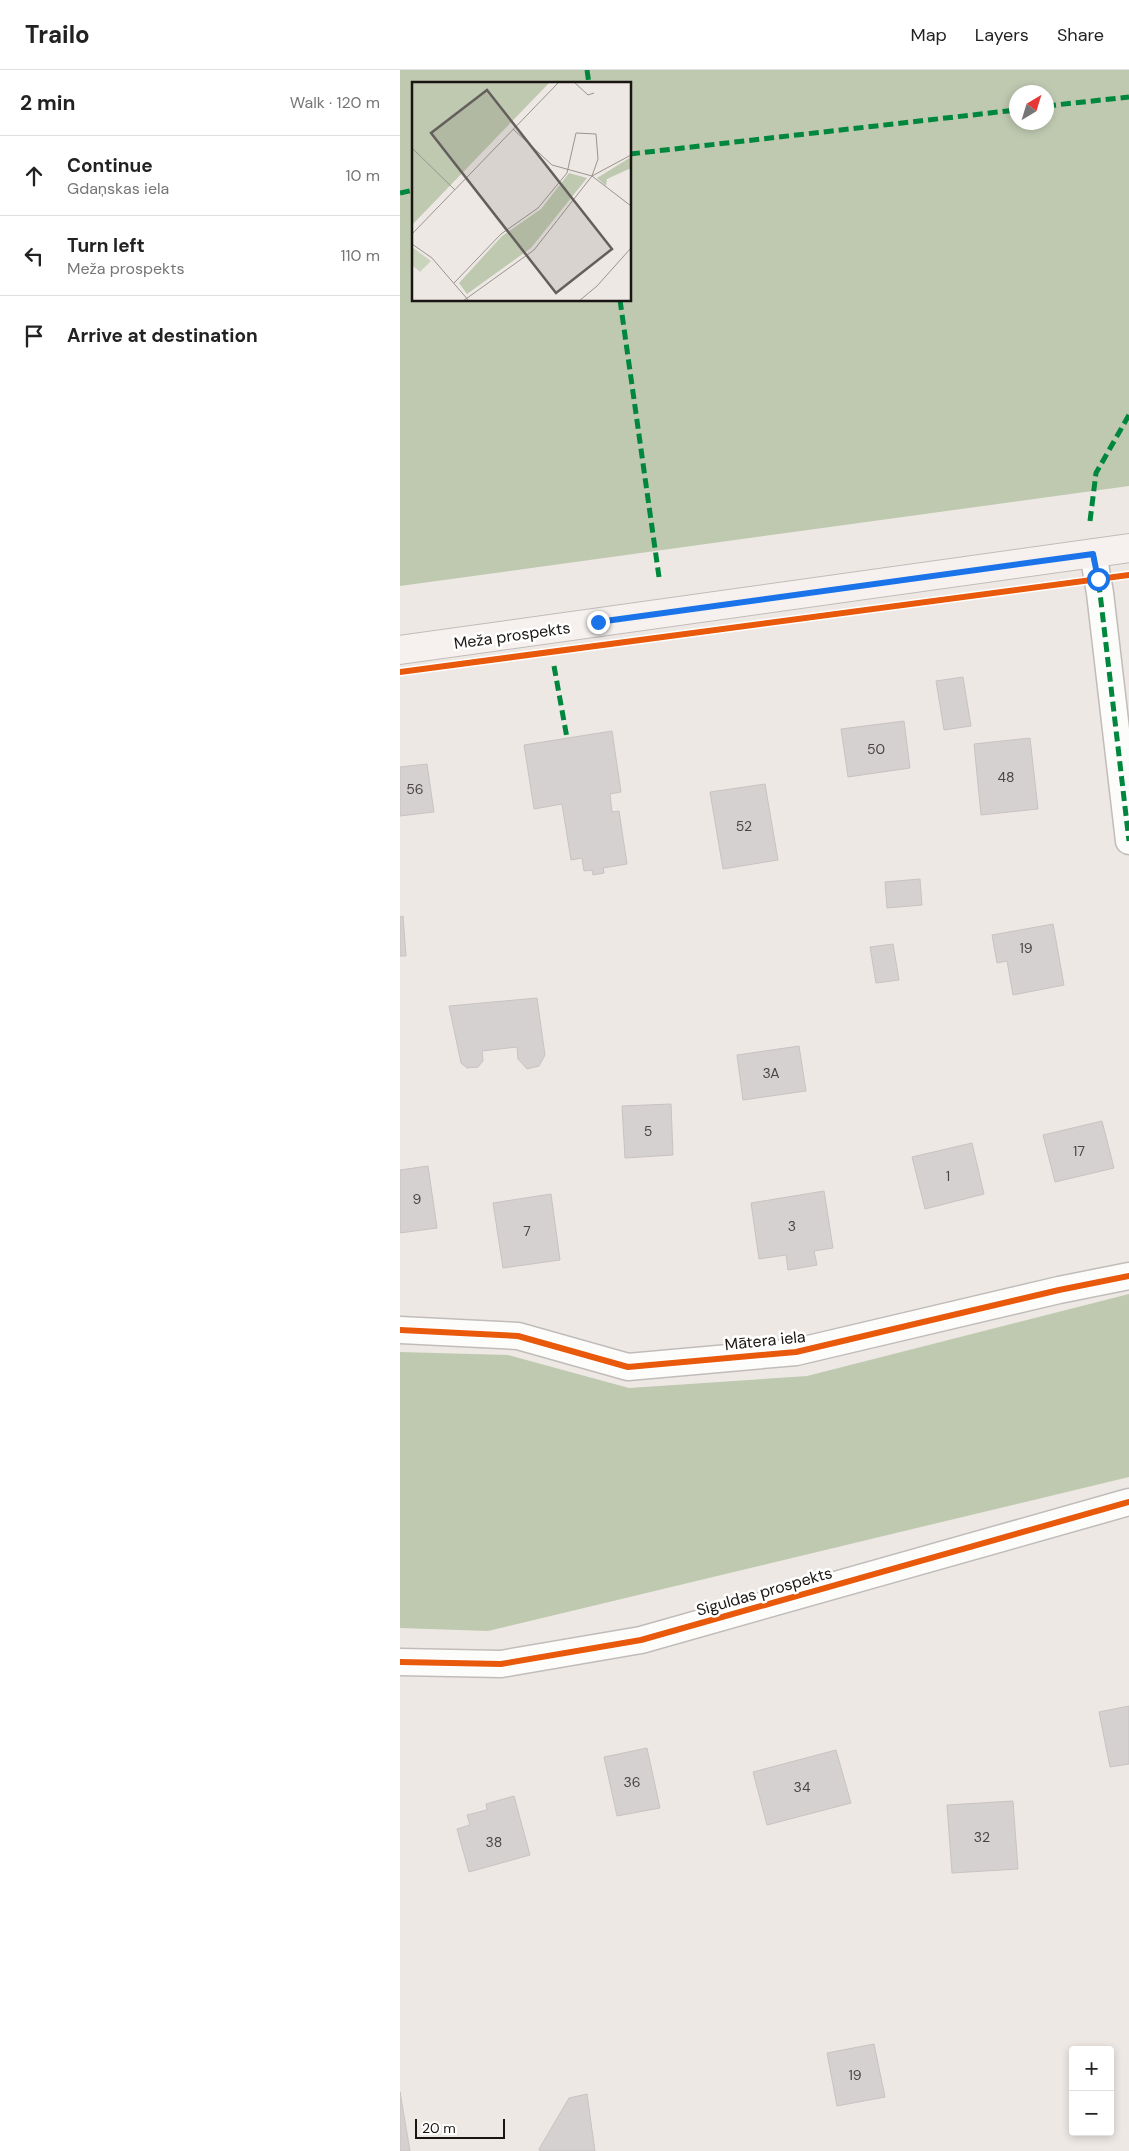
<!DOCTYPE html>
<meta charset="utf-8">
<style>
:root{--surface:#fff;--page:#f2f2f2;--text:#222;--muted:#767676;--line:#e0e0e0}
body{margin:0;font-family:"DM Sans",sans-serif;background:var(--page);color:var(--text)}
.controls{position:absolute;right:15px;bottom:15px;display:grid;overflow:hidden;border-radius:5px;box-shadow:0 2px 8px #0003}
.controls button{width:45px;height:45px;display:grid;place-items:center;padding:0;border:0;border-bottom:1px solid var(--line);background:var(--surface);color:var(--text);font:25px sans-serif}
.compass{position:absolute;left:609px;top:15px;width:45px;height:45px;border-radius:50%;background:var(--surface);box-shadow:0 2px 8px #0003;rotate:38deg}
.scale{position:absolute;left:15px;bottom:12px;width:90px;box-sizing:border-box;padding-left:5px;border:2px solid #191513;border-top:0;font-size:14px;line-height:18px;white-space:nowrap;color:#191513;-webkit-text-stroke:4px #fff;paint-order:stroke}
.stop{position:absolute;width:15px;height:15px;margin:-11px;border:4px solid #1a73e8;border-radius:50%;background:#fff}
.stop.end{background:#1a73e8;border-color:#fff;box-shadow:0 1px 5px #0008}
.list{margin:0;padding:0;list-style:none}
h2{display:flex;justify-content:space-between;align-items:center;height:65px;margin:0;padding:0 20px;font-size:21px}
h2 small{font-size:16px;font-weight:400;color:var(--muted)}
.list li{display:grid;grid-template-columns:32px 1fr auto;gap:15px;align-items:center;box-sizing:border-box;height:80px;padding:0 20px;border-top:1px solid var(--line)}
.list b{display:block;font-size:19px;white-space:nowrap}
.list p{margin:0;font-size:16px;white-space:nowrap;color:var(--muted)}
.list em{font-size:16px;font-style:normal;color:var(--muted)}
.icon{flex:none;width:28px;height:28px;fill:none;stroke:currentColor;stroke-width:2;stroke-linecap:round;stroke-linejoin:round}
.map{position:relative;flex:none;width:729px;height:2081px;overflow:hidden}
header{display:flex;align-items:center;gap:30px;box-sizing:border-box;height:70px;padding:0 25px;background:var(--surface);border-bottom:1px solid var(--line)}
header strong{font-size:24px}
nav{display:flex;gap:28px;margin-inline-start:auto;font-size:18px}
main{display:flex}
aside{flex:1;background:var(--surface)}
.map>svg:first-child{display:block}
.forest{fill:#bfc9b0;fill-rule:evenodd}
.building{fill:#d6d1d1;stroke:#c8c3c2}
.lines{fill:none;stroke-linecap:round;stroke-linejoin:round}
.street-casing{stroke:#c1bcb9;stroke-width:29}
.secondary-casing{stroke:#c1bcb9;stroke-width:30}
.street{stroke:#fcfcfb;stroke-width:26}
.secondary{stroke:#f6f1ef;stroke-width:28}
.quiet{stroke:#00873e;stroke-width:5;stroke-dasharray:10 5;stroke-linecap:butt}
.cycleway-casing{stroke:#fff;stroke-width:9}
.cycleway{stroke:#e8590c;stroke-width:6}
.route{stroke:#1a73e8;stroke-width:6}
.labels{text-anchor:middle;stroke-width:5;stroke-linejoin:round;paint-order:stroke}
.number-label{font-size:14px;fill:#494544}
.street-label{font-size:16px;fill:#191513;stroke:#fff}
.inset-road{fill:none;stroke:#999490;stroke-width:1}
.view{fill:#645f5c;fill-opacity:0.15;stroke:#645f5c;stroke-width:2.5}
.inset-edge{fill:none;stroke:#191513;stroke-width:2.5}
</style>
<header>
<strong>Trailo</strong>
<nav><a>Map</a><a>Layers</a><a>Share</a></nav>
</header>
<main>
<aside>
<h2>2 min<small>Walk · 120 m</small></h2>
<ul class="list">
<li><svg class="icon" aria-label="ahead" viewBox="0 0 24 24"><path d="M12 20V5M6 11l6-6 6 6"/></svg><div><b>Continue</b><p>Gdaņskas iela</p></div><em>10 m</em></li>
<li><svg class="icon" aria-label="left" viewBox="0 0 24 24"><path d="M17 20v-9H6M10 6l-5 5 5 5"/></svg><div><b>Turn left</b><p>Meža prospekts</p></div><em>110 m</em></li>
<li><svg class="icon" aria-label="arrive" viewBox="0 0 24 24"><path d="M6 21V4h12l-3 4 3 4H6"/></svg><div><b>Arrive at destination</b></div></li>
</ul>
</aside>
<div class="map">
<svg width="729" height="2081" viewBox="0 0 729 2081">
<rect width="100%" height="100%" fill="#eee8e4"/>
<!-- forest -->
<path class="forest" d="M0 0H729V416L0 516ZM14 14H230V230H14ZM616 22H646V52H616Z
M729 1224V1407L88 1561 0 1558V1282L108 1285 229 1318 407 1306Z"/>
<!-- building -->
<path class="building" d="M563 607 571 656 544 660 536 611Z
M504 651 510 698 448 707 441 659Z
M212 661 221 722 210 724 212 742 219 741 227 794 203 798 204 803 193 805 192 800 184 801 182 788 171 790 162 734 134 739 124 675Z
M630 668 638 739 581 745 574 674Z
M27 694 34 742 0 746V697Z
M365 714 378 790 323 799 310 722Z
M520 809 522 835 487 838 485 812Z
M3 846 6 886H0V847Z
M653 854 664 915 613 925 607 891 597 893 592 865Z
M493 874 499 910 476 913 470 877Z
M137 928 145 985 139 996 127 999 118 989 117 977 82 981 83 991 78 997 67 998 61 993 49 936Z
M399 976 406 1021 343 1030 337 985Z
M271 1034 273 1085 225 1088 222 1036Z
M702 1051 714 1098 655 1112 643 1065Z
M572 1073 584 1124 525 1139 512 1087Z
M28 1096 37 1158 0 1163V1100Z
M424 1121 433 1178 414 1181 417 1195 388 1200 386 1185 359 1189 351 1133Z
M151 1124 160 1190 103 1198 93 1133Z
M729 1636V1694L710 1697 699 1642Z
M247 1678 260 1738 217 1746 204 1687Z
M436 1680 451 1733 367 1755 353 1702Z
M114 1726 130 1785 69 1802 57 1759 70 1755 67 1745 87 1740 86 1734Z
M613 1731 618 1799 552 1803 547 1735Z
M474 1974 485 2027 437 2036 427 1983Z
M0 2022 10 2081H0Z
M187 2024 195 2081H140L139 2079 169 2028Z"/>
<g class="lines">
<defs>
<path id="street" d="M693 483 700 523 729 771
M0 1260 118 1266 228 1297 396 1282 659 1220 729 1206
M0 1592 101 1594 241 1570 729 1432"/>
<path id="secondary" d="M0 580 729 478"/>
</defs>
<!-- street casing -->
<use href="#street" class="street-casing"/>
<!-- secondary casing -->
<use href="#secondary" class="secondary-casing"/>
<!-- street -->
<use href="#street" class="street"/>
<!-- secondary -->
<use href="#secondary" class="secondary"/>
<!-- quiet -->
<path class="quiet" d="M187 0 189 14
M646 36 729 27
M230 84 616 40
M0 123 14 120
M220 230 259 507
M690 451 696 403 729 345
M693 483 700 523 729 771
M154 596 167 668"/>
<defs>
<path id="cycleway" d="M0 602 729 505
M0 1260 118 1266 228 1297 396 1282 659 1220 729 1206
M0 1592 101 1594 241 1570 729 1432"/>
</defs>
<!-- cycleway casing -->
<use href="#cycleway" class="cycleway-casing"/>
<!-- cycleway -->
<use href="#cycleway" class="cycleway"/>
</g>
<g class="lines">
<!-- route -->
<path class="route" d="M198 552 693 484 698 509"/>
</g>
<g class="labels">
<!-- number labels -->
<g class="number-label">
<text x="476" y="684">50</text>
<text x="606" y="712">48</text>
<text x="15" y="724">56</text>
<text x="344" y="761">52</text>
<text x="626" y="883">19</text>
<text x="371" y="1008">3A</text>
<text x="248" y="1066">5</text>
<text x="679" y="1086">17</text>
<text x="548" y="1111">1</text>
<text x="17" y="1134">9</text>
<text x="392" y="1161">3</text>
<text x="127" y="1166">7</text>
<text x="232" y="1717">36</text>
<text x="402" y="1722">34</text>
<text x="582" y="1772">32</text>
<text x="94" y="1777">38</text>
<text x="455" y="2010">19</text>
</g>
<!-- street labels -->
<g class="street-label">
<text transform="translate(112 565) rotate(-8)" y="6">Meža prospekts</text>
<text transform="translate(365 1270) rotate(-6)" y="6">Mātera iela</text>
<text transform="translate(364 1521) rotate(-16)" y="6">Siguldas prospekts</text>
</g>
</g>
<!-- overview -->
<g transform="translate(12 12)">
<rect width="219" height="219" fill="#eee8e4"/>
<path d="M0 165 19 179 8 190 0 183Z" fill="#cad3bc"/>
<path d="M0 0H138L0 143ZM219 75V86L195 97 194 104 185 96ZM157 91 175 96 119 166 55 212 47 201 90 154 129 127Z" fill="#bfc9b0"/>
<path class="inset-road" d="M162 0 176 13 182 11M101 47 140 83 180 94 219 124M0 66 43 108M0 152 147 0M0 162 20 176 57 219M42 201 89 152 126 126 155 91 164 51 184 52 186 77 180 94M51 219 122 168 180 94 219 73M167 219 185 204 219 166"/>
<path class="view" d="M75 8 200 167 144 211 19 51Z"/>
<rect width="219" height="219" class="inset-edge"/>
</g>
</svg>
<div class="controls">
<button>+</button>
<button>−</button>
</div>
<svg class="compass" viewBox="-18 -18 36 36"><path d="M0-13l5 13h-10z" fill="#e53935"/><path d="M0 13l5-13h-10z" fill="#767676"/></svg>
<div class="scale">20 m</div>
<div class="stop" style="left:698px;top:509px"></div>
<div class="stop end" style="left:198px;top:552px"></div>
</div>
</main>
